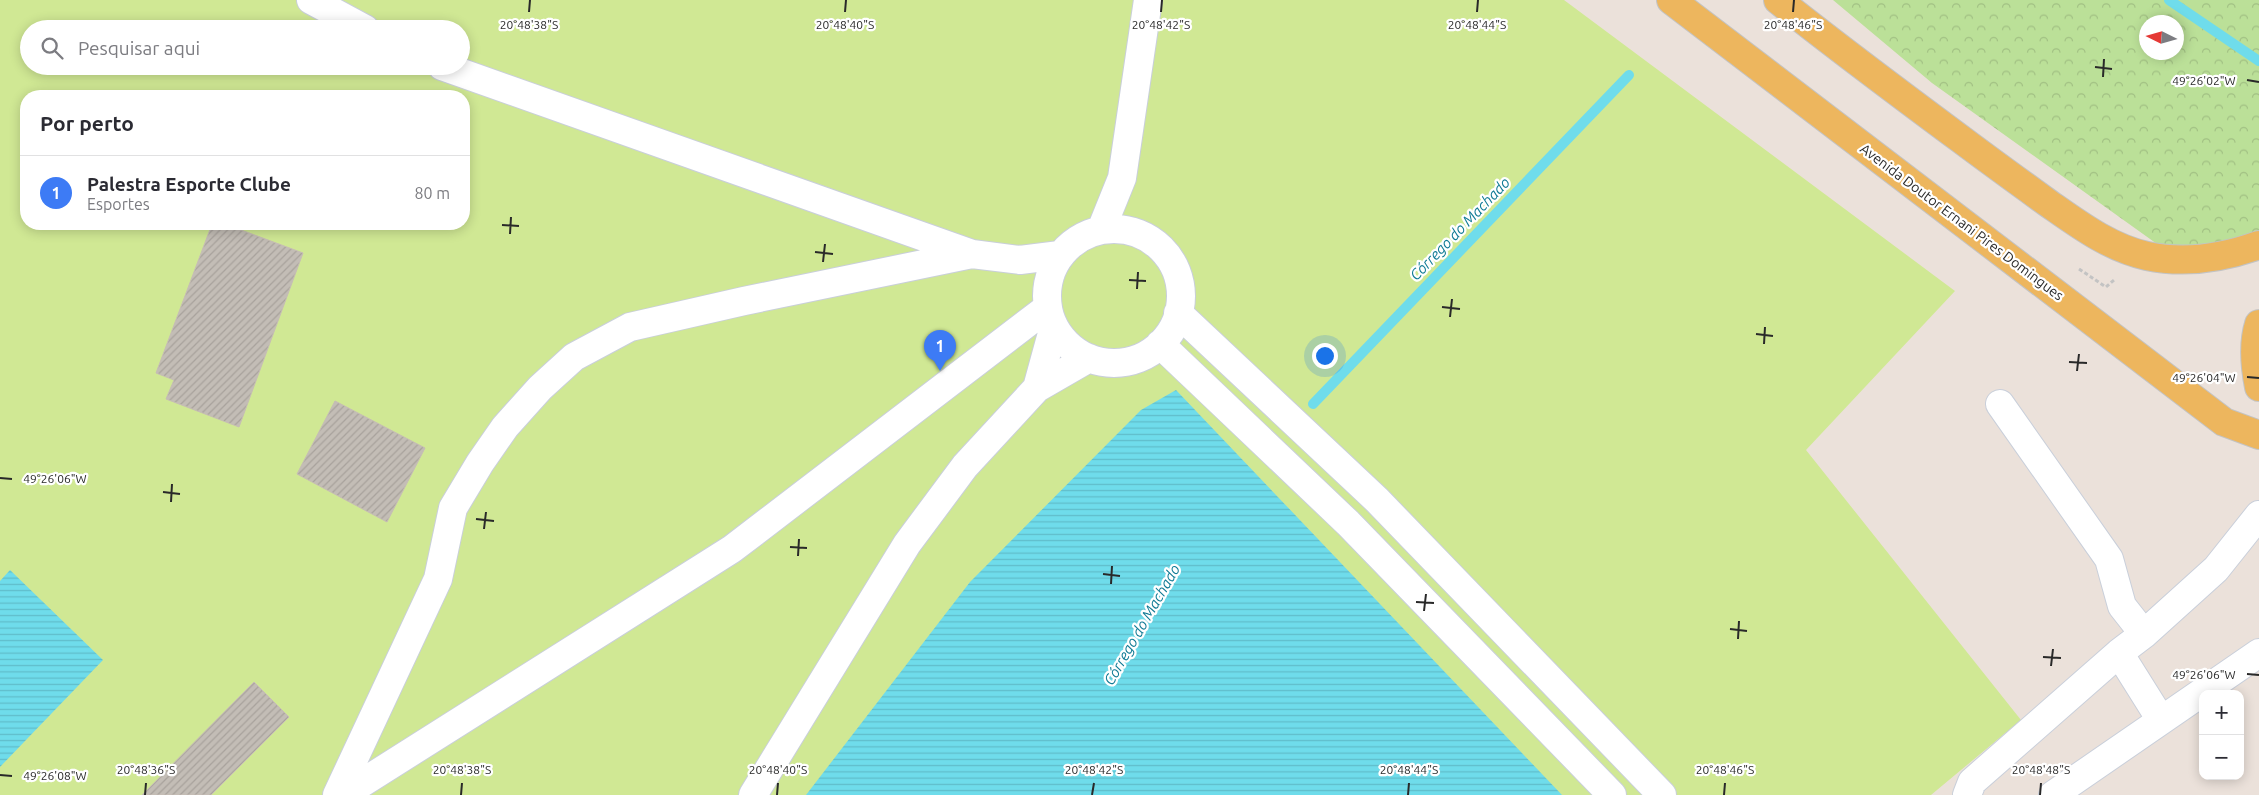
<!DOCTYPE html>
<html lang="pt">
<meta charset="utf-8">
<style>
:root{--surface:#fff;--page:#f2f2f3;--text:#2b2b33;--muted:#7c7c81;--line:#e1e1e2;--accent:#3d7bf5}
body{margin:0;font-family:Ubuntu,sans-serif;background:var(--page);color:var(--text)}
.controls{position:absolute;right:15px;bottom:15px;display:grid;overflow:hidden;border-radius:10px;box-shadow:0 2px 12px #0003}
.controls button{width:45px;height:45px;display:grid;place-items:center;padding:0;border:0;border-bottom:1px solid var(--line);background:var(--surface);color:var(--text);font:25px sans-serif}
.compass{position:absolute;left:2139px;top:15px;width:45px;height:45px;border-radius:50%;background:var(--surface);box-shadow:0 2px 12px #0003;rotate:275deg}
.you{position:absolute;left:1324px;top:355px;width:18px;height:18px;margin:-12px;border:4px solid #fff;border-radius:50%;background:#1a73e8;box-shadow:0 0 0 8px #1a73e833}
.badge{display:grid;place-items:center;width:32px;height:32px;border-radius:50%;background:var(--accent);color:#fff;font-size:16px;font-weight:700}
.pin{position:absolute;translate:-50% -41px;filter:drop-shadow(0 1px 2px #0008)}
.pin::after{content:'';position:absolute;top:26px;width:18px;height:15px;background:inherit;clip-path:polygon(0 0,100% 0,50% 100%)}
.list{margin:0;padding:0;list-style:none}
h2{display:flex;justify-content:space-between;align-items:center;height:65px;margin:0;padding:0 20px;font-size:21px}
h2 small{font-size:16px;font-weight:400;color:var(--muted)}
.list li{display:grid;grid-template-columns:32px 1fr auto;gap:15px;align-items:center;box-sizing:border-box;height:75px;padding:0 20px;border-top:1px solid var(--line)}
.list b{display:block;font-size:19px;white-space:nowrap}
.list p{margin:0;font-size:16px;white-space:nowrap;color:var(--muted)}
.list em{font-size:16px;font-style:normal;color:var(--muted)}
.icon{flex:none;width:28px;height:28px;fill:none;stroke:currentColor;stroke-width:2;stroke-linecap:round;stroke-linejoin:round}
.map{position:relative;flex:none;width:2259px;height:795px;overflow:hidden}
.search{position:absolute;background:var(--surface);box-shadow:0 2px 12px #0003;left:20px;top:20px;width:450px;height:55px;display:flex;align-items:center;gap:12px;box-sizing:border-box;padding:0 18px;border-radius:28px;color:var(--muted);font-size:19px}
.panel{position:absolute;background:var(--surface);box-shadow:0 2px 12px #0003;left:20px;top:90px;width:450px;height:140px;border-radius:20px}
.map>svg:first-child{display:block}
.forest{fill:url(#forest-crowns);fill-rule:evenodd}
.pitch{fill:#d0e894;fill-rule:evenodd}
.water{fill:url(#water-rules)}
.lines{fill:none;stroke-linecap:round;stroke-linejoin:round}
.stream{stroke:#6fdceb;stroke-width:10}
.building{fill:url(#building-hatch);stroke:#c6bdb4}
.minor-casing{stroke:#c9cfda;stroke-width:30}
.major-casing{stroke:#c3c3c3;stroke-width:30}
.path{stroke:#c3c3c3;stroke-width:3;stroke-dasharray:4 2.5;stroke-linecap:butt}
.minor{stroke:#fff;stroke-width:28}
.major{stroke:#edb65e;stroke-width:28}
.ticks{fill:none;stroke:#292929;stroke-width:2}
.labels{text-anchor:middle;stroke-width:4.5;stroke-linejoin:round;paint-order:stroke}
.street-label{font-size:14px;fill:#292929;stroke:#fff}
.water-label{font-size:15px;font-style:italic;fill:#107b95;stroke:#fff}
.ticks-label{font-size:12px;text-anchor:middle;fill:#292929;stroke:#fff;stroke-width:4.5;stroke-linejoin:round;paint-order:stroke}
</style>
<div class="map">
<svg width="2259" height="795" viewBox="0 0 2259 795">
<defs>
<pattern id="forest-crowns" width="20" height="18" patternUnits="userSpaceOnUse" patternTransform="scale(1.25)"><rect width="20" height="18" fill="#bbe098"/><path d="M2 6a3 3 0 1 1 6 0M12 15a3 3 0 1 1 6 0" fill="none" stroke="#a1c083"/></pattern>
<pattern id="water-rules" width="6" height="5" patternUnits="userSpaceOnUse" patternTransform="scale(1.25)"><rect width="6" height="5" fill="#6fdceb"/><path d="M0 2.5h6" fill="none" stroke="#60bdca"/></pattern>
<pattern id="building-hatch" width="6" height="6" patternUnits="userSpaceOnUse" patternTransform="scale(1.25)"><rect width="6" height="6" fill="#c3bdb6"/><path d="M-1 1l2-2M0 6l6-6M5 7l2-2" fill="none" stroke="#a8a29c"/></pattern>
</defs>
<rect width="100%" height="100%" fill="#ebe1da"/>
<!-- forest -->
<path class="forest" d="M1833 0H2259V232L2229 244 2164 249 1932 83ZM2146 22H2176V52H2146Z"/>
<!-- pitch -->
<path class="pitch" d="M0 0H1564L1955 291 1806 450 2021 720 1931 795H0ZM29 29H461V66H29ZM26 96H464V224H26Z"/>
<!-- water -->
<path class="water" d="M1176 390 1562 795H806L970 582 1141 410Z
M10 570 103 660 0 767V581Z"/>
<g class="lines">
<!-- stream -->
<path class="stream" d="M2169 0 2259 61
M1313 404 1629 75"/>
</g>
<!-- building -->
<path class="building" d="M212 224H225L303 253 239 427 166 399 174 380 156 373Z
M335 401 425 448 387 522 297 474Z
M254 682 289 717 211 795H142Z"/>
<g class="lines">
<defs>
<path id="minor" d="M311 0 365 29
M442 66 972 254 1020 260 1060 255
M1047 296a67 67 0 1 1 134 0a67 67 0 1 1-134 0Z
M1101 230 1122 178 1148 0
M1178 313 1377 500 1662 795
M1160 344 1348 523 1612 795
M1037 388 1054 326
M2000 404 2109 559 2122 606 2144 634
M2119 653 2161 720
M337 795 438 579 453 508 480 463 505 427 540 388 574 357 630 327 744 301 972 254
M343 795 732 549 1047 308
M753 795 907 544 965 466 1037 388 1089 358
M1967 795 1972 782 2119 653 2144 634 2216 569 2259 515
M2053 795 2259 653"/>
<path id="major" d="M1671 0 2224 422 2259 435
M1778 0C1838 48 1900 94 1962 140 1990 161 2019 182 2048 203 2078 224 2110 248 2147 256 2185 264 2223 258 2259 245
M2259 324C2253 343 2255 367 2259 387"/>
</defs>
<!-- minor casing -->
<use href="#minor" class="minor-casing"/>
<!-- major casing -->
<use href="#major" class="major-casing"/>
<!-- path -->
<path class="path" d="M2079 269 2106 287 2114 280"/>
<!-- minor -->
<use href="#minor" class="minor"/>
<!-- major -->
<use href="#major" class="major"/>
</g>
<!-- ticks -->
<path class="ticks" d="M529 12 530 0M845 12 846 0M1161 12 1162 0M1477 12 1478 0M1793 12 1794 0M2095 67 2112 69M2103 77 2104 59M2247 80 2259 82M502 225 519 226M510 234 511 217M815 252 833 254M823 262 825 244M1129 280 1146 281M1137 289 1138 272M1442 307 1460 309M1450 317 1452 299M1756 334 1773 336M1764 344 1765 327M2069 362 2087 363M2077 371 2079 354M2247 377 2259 378M0 478 12 479M163 492 180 494M171 502 172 484M476 519 494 521M484 529 486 512M790 547 807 548M798 556 799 539M1103 574 1120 576M1111 584 1112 566M1416 602 1434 603M1424 611 1426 594M1730 629 1747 631M1738 639 1739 621M2043 657 2061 658M2051 666 2053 649M2247 674 2259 675M0 775 12 776M145 795 146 783M461 795 462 783M777 795 778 783M1092 795 1094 783M1408 795 1409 783M1724 795 1725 783M2040 795 2041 783"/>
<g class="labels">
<!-- street labels -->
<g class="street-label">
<text transform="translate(1962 222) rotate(37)" y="5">Avenida Doutor Ernani Pires Domingues</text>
</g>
<!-- water labels -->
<g class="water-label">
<text transform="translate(1460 229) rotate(-46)" y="5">Córrego do Machado</text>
<text transform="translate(1142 625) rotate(-60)" y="5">Córrego do Machado</text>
</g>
</g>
<g class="ticks-label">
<text x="529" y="29">20°48'38"S</text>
<text x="845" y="29">20°48'40"S</text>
<text x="1161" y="29">20°48'42"S</text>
<text x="1477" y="29">20°48'44"S</text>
<text x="1793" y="29">20°48'46"S</text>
<text x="2204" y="85">49°26'02"W</text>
<text x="2204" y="382">49°26'04"W</text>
<text x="55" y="483">49°26'06"W</text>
<text x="2204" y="679">49°26'06"W</text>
<text x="146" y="774">20°48'36"S</text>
<text x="462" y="774">20°48'38"S</text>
<text x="778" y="774">20°48'40"S</text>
<text x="1094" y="774">20°48'42"S</text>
<text x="1409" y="774">20°48'44"S</text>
<text x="1725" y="774">20°48'46"S</text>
<text x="2041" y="774">20°48'48"S</text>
<text x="55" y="780">49°26'08"W</text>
</g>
</svg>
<div class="controls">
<button>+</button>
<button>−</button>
</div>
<svg class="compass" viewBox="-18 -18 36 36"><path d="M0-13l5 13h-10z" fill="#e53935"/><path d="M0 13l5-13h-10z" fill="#7c7c81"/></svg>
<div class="you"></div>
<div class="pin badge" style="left:940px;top:371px">1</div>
<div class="search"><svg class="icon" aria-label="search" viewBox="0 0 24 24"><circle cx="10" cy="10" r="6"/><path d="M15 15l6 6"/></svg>Pesquisar aqui</div>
<section class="panel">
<h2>Por perto<small></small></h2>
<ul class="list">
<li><span class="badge">1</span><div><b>Palestra Esporte Clube</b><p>Esportes</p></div><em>80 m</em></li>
</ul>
</section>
</div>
